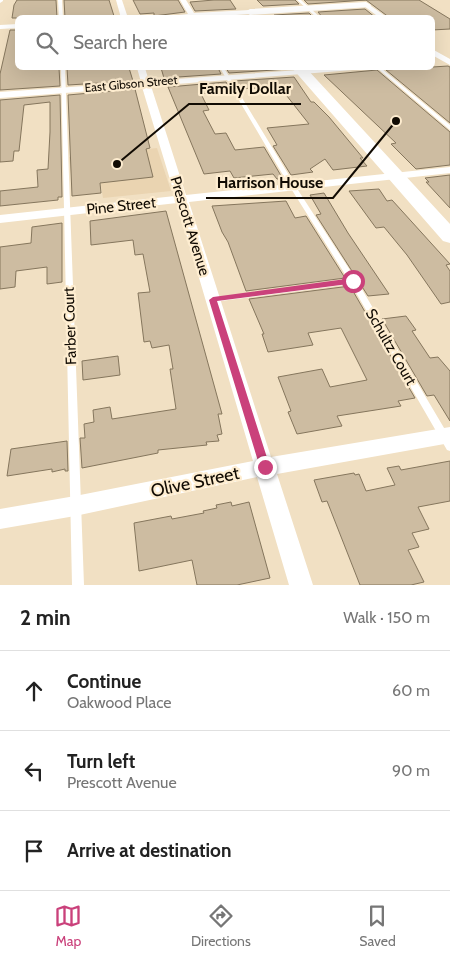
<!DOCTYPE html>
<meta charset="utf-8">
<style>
:root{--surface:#fff;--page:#f2f2f2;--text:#222;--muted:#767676;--line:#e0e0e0;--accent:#ca417b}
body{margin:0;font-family:Cabin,sans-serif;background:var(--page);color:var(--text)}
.stop{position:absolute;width:15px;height:15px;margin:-11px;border:4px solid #ca417b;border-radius:50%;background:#fff}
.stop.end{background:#ca417b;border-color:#fff;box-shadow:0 1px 5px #0008}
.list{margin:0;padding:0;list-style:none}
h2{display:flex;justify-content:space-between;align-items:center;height:65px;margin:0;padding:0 20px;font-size:21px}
h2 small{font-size:16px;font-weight:400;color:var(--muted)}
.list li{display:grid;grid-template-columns:32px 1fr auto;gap:15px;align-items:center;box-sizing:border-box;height:80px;padding:0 20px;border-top:1px solid var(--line)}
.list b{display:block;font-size:19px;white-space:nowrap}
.list p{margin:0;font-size:16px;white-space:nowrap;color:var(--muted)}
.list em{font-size:16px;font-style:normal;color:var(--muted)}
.icon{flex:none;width:28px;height:28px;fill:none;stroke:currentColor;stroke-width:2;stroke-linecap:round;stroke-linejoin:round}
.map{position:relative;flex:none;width:450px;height:585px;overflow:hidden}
.search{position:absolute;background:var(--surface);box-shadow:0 5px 20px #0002;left:15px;right:15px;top:15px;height:55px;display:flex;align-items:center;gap:12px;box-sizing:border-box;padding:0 18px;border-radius:8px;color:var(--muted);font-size:19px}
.sheet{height:305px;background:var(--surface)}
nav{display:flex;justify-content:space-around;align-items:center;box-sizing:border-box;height:70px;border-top:1px solid var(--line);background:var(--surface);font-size:14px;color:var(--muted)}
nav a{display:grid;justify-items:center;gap:2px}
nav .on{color:var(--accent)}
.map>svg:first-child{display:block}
.built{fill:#ead4b1}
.building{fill:#cdbca1;stroke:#85765d}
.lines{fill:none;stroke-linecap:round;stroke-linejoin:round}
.service{fill:#fff;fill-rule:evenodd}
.minor{fill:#fff;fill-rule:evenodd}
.primary{fill:#fff;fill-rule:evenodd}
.route{fill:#ca417b}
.labels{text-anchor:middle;stroke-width:4.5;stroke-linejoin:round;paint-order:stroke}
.far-street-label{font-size:12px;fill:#110b03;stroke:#feedd0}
.street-label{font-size:15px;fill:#110b03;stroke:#feedd0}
.near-street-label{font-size:18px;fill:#110b03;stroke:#feedd0}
.leader{fill:none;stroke:#110b03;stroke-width:2}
.callout-dot{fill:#110b03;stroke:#feedd0;stroke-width:2}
.callout-label{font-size:16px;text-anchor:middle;font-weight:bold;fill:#110b03;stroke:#feedd0;stroke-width:4.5;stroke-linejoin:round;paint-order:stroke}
</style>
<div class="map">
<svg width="450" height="585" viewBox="0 0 450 585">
<rect width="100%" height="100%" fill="#f1e0c3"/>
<!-- built -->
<path class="built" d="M157 148 171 191 103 198 99 173 71 175 69 157Z"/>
<!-- building -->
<path class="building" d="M17 0H56L57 18H12L14 5Z
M64 0H109L114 16 65 18Z
M133 0H178L185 12 154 16V13L140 14Z
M214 0H230L236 9 195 11 190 2Z
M257 0H295L299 4 263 6Z
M304 0H419L450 19V29L432 30V18H390L366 0 308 4Z
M365 9 376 18H323L318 12Z
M309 13 314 18H276L274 15Z
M10 30H18V68H59L60 86 0 90V74Z
M448 66 450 67V123L386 70Z
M67 68H129L133 81 68 85Z
M161 68H218L221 74 164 78Z
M226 68H288L289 69 229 73Z
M377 70 450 132V165L416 169 391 144 396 143 324 75Z
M294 77 311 102H314L329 117 363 158H360L367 166 333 170 325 159 310 169 313 172 291 175 273 146 277 145 267 128 309 124 283 91H276L273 87 239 89 234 81Z
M226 82 231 90 201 94 209 110 203 111 215 134 226 133 235 150 264 147 283 179H277L273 174 234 178 230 171 204 174 168 87Z
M135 89 150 148 146 149 153 177 100 183 101 193 72 196 68 95Z
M60 95 62 197H58V200L0 206V191L38 187 37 170 48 169 50 132V102L24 105 19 151H14L13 161 0 162V100Z
M450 175V208L426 182H429L425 178Z
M379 189 387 201 392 200 450 264 446 265 450 271V302L441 304 407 255 384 227 376 228 349 191Z
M324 193 348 233 389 294 368 296 316 215 321 214 310 195Z
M286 201 295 218 306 216 345 278 246 291 228 242 222 232 212 206Z
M166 211 222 414H218L222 434 217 435 219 441 206 442 207 445 158 450V453L82 468 80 438H85L84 424 94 422 93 410 110 407 112 419 176 409 170 369H173L169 345 152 348 150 341 144 342 138 293 150 292 143 254 135 255 133 240 91 245 90 221Z
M62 223V282L47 284V267L16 271 15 287 0 289V247L31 243 32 227Z
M350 286 415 398 398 401 401 406 337 416 342 426 297 434 288 412 291 411 278 377 322 369 330 387 367 380 341 328 308 333 313 345 268 352 262 334H264L249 299Z
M406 316 416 330 412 331 430 358 438 357 450 371V421L434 395 427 396 382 319Z
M118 356 120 375 83 380 82 361Z
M67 441 68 471H65V469L52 472V469L7 476 11 449Z
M450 461V501L418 507 429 529 412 533 419 547 408 550 424 582 411 585H360L327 501 322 502 314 480 354 473 355 475 359 474 366 491 395 485 387 468 399 466 401 470Z
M231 502 232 506 249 502 270 578 237 585H197L192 560 139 571 134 523 171 516 172 519 204 513 203 511 217 508 216 505Z"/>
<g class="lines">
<!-- service -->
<path class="service" d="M58 0H62L63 18H59Z
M297 0H301L321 18H317Z
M61 68H65L84 585H72Z
M220 68H224L296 187 357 281 450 438V451L447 450 351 284 213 302 209 300 213 298 348 279 290 187Z
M377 68H381L450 125V130Z"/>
<!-- minor -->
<path class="minor" d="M0 0H3V1L0 3Z
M116 0H122L128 18H121Z
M180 0H186L194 13 250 10 253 12 250 14 193 18H149L188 14Z
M366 3 368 4 388 18H380L364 6 363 5Z
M18 24V28L0 29V25Z
M432 49 450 59V65L432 55Z
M137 68H145L149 81 327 68H357L353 70 151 86 186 195 450 167V173L189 202 271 457 450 427V443L277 474 313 585H289L257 477 75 516 0 529V509L75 496 253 461 177 203 0 223V215L175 196 142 87 0 98V92L141 82Z"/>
<!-- primary -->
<path class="primary" d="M366 2 371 5 370 7 250 15 245 12 250 9Z
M292 68H306L450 224V243L443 241Z"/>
</g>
<!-- route -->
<path class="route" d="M353 278 357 281 356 283 217 301 270 467 265 472 261 471 209 300 213 297Z"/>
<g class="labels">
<!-- far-street labels -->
<g class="far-street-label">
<text transform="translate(131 84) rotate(-5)" y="4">East Gibson Street</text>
</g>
<!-- street labels -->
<g class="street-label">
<text transform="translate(121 206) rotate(-6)" y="5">Pine Street</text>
<text transform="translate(190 226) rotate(73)" y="5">Prescott Avenue</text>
<text transform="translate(70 326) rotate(-92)" y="5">Farber Court</text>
<text transform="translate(391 347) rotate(60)" y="5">Schultz Court</text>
</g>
<!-- near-street labels -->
<g class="near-street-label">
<text transform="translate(195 482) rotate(-12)" y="6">Olive Street</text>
</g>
</g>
<!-- callouts -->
<path class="leader" d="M117 164L189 104H301M396 121L333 198H206"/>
<g class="callout-dot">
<circle cx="117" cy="164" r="5"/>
<circle cx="396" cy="121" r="5"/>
</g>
<g class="callout-label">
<text x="245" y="94">Family Dollar</text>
<text x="270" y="188">Harrison House</text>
</g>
</svg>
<div class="stop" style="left:353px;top:281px"></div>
<div class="stop end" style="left:265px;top:467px"></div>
<div class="search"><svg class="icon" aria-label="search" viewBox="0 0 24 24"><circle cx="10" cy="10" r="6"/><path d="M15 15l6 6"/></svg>Search here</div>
</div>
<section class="sheet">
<h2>2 min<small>Walk · 150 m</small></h2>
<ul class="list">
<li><svg class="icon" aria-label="ahead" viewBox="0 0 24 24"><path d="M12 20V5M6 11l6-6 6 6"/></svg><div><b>Continue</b><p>Oakwood Place</p></div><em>60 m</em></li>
<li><svg class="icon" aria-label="left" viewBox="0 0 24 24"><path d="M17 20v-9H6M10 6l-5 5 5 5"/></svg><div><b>Turn left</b><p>Prescott Avenue</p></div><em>90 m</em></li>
<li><svg class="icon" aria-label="arrive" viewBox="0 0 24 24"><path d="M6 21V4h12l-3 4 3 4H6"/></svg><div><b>Arrive at destination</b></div></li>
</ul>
</section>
<nav>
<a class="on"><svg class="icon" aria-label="map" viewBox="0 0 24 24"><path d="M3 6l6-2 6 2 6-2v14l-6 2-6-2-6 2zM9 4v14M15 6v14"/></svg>Map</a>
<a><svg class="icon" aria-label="directions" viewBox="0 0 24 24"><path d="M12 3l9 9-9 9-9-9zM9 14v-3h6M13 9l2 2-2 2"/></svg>Directions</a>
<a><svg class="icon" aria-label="saved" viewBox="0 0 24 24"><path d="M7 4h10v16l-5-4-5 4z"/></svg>Saved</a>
</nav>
